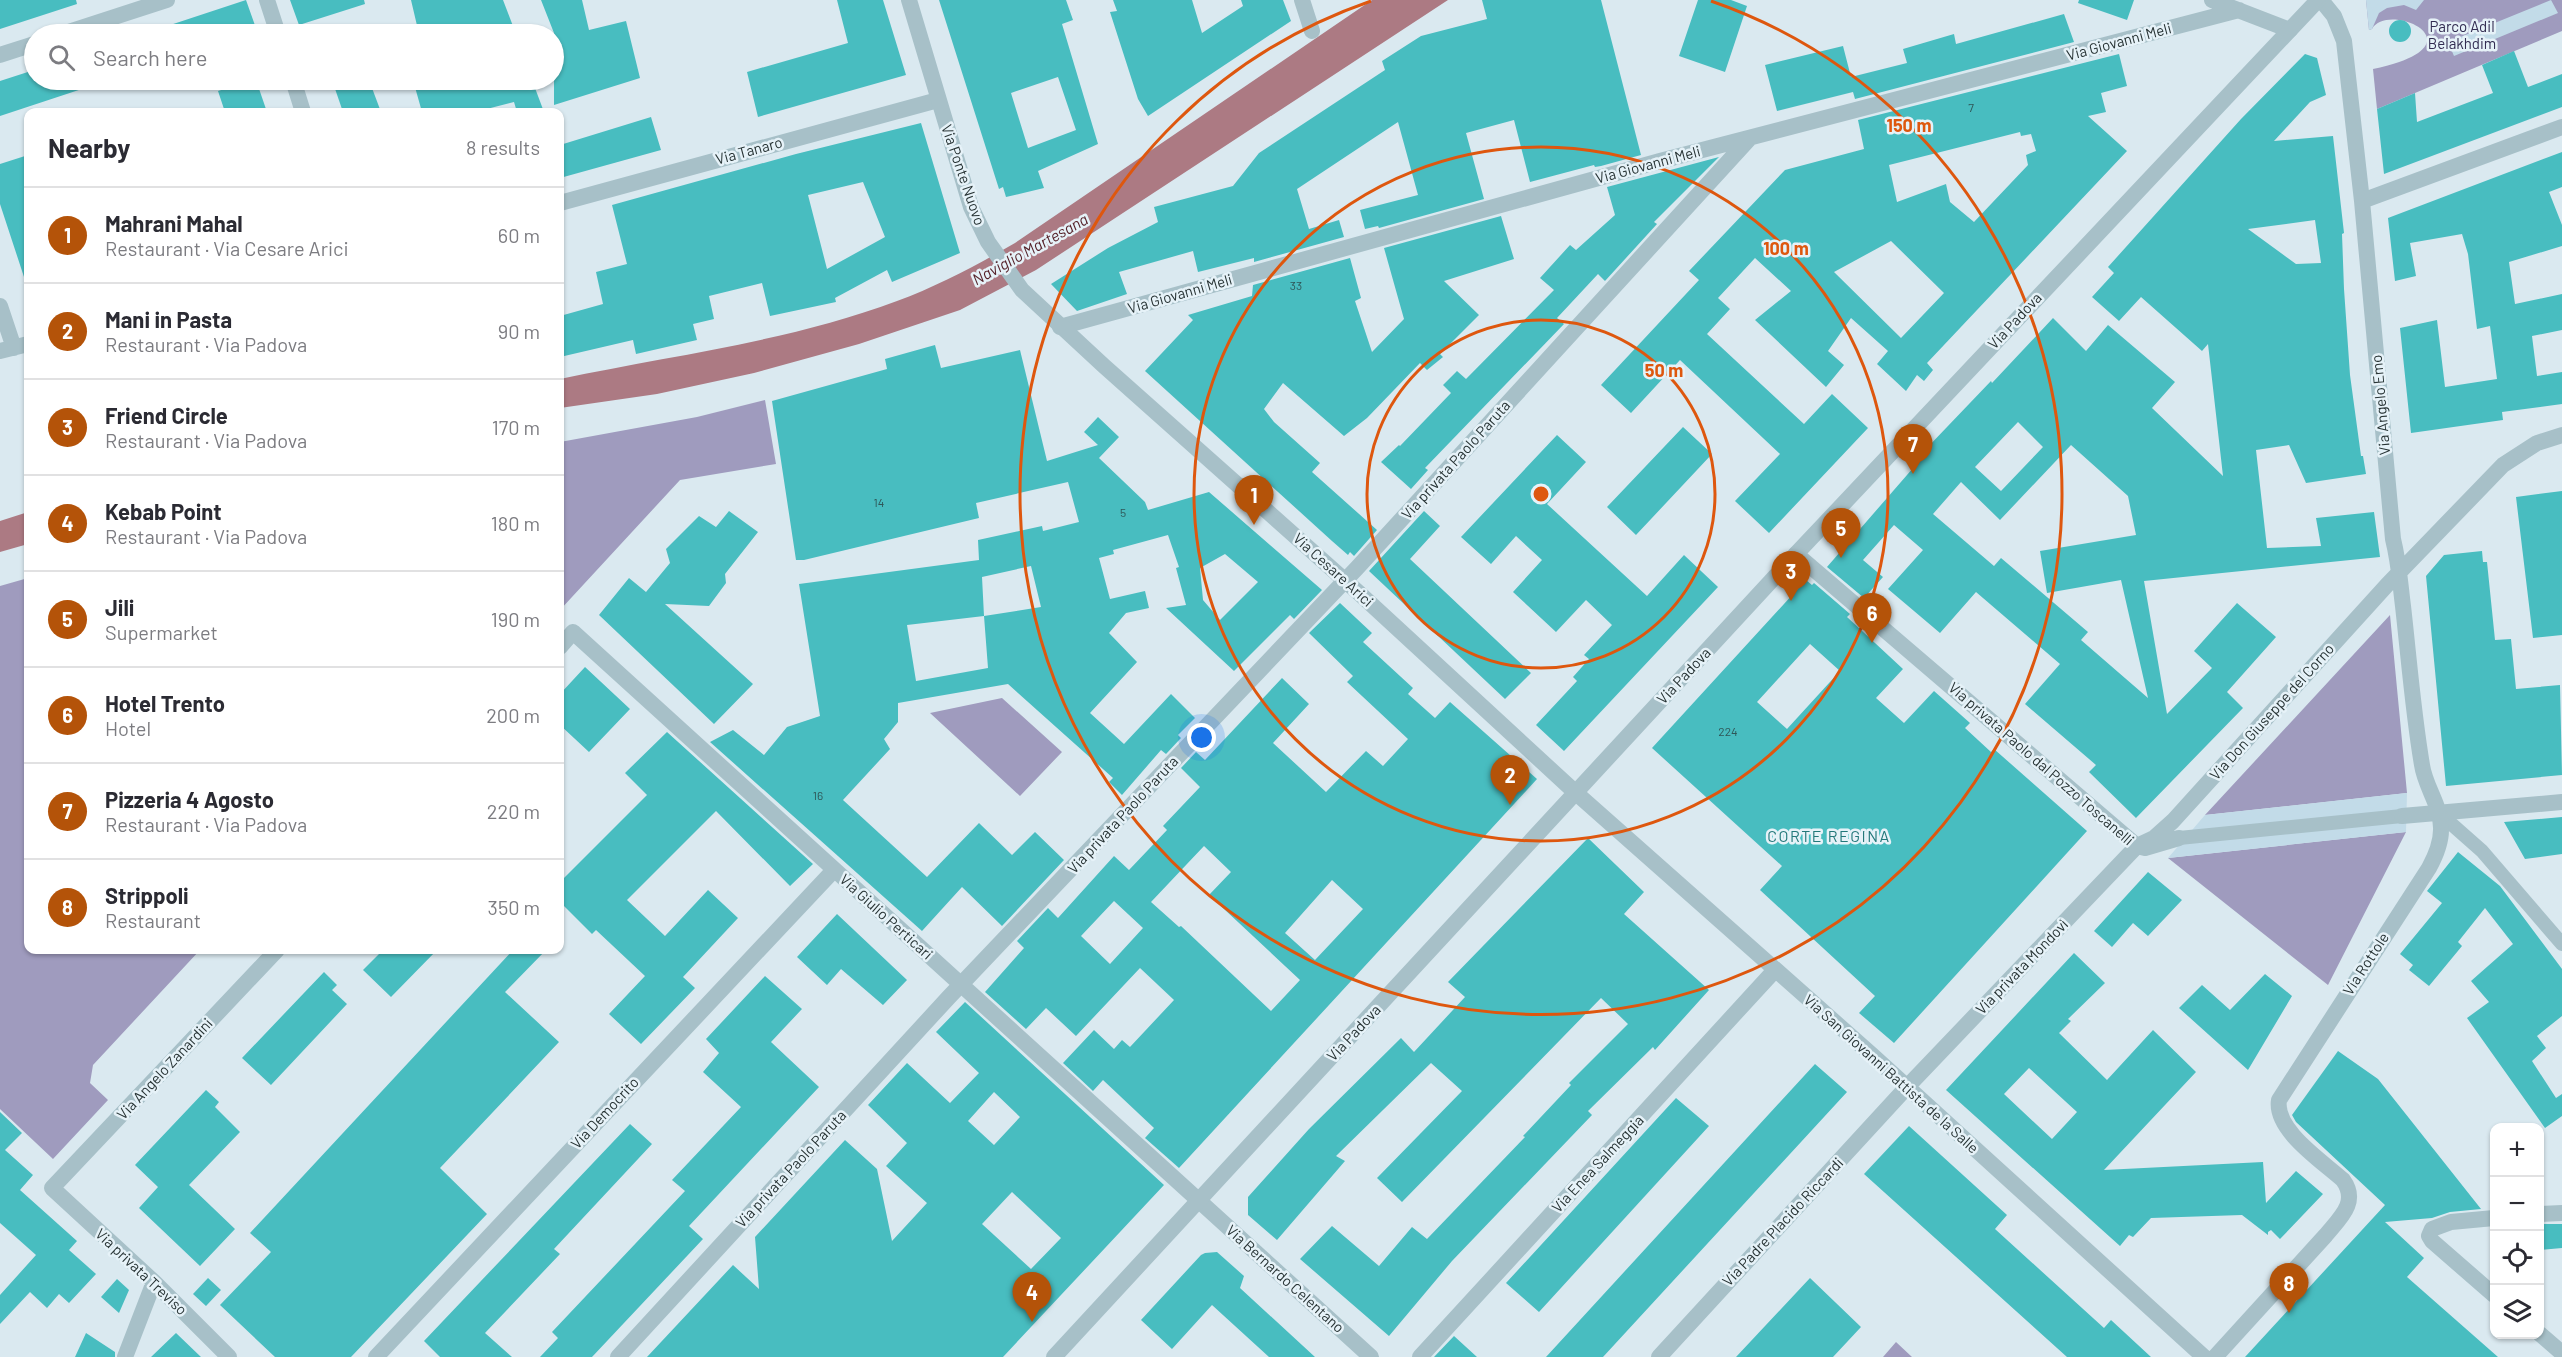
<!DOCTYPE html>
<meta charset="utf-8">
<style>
:root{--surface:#fff;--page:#f7f7f7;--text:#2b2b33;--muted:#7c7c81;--line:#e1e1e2;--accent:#b45309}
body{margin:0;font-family:Barlow,sans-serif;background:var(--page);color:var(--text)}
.controls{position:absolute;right:18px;bottom:18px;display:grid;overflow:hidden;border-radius:12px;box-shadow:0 2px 4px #0004}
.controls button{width:54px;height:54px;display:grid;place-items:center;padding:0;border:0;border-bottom:2px solid var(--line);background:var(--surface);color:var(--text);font:30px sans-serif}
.you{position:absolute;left:1202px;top:738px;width:21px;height:21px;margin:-15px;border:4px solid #fff;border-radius:50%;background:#1a73e8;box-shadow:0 0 0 9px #1a73e833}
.badge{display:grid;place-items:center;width:39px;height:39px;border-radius:50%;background:var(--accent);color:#fff;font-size:20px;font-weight:700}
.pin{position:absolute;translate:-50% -50px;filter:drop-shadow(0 2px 3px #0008)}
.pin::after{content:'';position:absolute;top:32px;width:21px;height:18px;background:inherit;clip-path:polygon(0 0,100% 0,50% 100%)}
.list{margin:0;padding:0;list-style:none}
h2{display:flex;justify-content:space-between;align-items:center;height:78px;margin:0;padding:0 24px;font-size:26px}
h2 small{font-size:20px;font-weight:400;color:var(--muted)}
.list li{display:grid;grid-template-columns:39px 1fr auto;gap:18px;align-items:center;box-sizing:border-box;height:96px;padding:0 24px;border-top:2px solid var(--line)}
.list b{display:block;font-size:22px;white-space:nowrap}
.list p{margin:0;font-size:20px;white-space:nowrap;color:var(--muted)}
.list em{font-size:20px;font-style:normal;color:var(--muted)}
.icon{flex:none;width:33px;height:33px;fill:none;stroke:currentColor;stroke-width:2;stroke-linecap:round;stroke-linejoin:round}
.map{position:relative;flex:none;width:2562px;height:1357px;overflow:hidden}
.search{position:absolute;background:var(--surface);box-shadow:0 2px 4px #0004;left:24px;top:24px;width:540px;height:66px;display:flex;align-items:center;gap:15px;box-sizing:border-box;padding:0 21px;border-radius:33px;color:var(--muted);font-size:22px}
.panel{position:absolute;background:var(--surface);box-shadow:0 2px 4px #0004;left:24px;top:108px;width:540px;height:846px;border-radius:12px}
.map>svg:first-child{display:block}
.green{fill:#9f9bbe}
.plaza{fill:#c2dbe8}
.water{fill:#ac7a83}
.building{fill:#48bdc0;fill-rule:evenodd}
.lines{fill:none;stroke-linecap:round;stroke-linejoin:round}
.pedestrian{stroke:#a7c0c8;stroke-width:14}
.minor{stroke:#a7c0c8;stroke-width:16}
.tertiary{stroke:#a7c0c8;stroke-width:16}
.ring{fill:none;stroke:#de570e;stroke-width:3}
.labels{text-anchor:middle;stroke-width:5;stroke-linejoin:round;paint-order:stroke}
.number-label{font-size:12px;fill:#2f5657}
.park-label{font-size:15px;fill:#322c51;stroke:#e6f2f8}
.street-label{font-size:15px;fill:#273334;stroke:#e6f2f8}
.water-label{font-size:16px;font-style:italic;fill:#541f27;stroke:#e6f2f8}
.neighbourhood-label{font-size:16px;letter-spacing:1.5px;fill:#23787a;stroke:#e6f2f8}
.centre{fill:#de570e;stroke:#e6f2f8;stroke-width:3}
.ring-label{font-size:18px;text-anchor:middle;font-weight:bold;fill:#de570e;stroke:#e6f2f8;stroke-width:5;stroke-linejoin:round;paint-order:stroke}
</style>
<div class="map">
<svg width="2562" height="1357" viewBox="0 0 2562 1357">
<rect width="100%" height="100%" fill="#dae9f0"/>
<!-- green -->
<path class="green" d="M2366 0H2562V31L2377 109 2373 69C2487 45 2388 0 2372 29L2369 30Z
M765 400 776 464 680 480 560 610V442L697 417Z
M28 578V950H200L93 1065 90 1083 108 1100 53 1159 0 1109V586Z
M2390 615 2407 793 2205 815Z
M1002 698 1062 752 1020 796 930 713Z
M2406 832 2328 985 2168 858Z
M1896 1342 1912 1357H1883Z"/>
<!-- plaza -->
<path class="plaza" d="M2366 0H2424L2416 10 2404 5 2387 8 2379 13 2372 29 2369 30Z
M2551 0 2558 13 2454 56 2448 42Z
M2407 793 2406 832 2168 858 2205 815Z"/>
<!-- water -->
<path class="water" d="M1372 0H1448L1036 270 960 310 859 344 754 373 657 394 560 408V379C672 355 788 342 897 301 938 286 977 265 1015 243Z
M28 512V544L0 552V521Z"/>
<!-- building -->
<path class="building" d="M0 0H76L77 4 0 29Z
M246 0 258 34H153L152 31Z
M290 0H364L365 4 299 25Z
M411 0H503L516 34H419Z
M541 0H582L589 30 626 21 640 78 554 105V33Z
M837 0H883L906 75 758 117 747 72 848 43Z
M939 0H1066L1073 20 1062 24 1098 144 1038 171 1044 188 1006 197 1003 187 999 189ZM1058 77 1076 130 1028 148 1011 93Z
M1113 0H1192L1202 33 1243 6 1241 0H1283L1291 21 1148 116 1138 99 1110 12 1117 11Z
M1482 0H1601L1641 155 1601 166 1595 167 1594 165 1530 182 1514 120 1466 133 1484 199 1379 228 1378 226 1365 229 1360 210 1418 195 1398 122 1297 189 1309 229 1339 220 1344 237 1254 262V258L1198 272 1193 251 1119 272 1127 294 1077 311 1051 284 1108 248 1158 222 1154 207 1233 186 1259 153 1385 70 1382 61 1421 36 1487 19Z
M1698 0H1731L1747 6 1725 72 1679 56Z
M2079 0H2134L2127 20 2078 3Z
M2064 14 2074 42 1855 99 1853 92 1777 111 1765 65 1843 46 1851 77 1907 63 1903 49 1954 34 1956 44Z
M2389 31a11 11 0 1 1 22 0a11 11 0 1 1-22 0Z
M2514 51 2528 87 2562 74V107L2384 174 2377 109 2415 93 2417 122 2493 93 2482 65Z
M2119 54 2127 86 2101 93 2106 112 2088 116 2127 151 1927 363 1933 370 1924 381 1917 375 1906 391 1877 364 1888 351 1851 318 1828 351 1844 365 1826 387 1755 320 1791 291 1755 258 1718 298 1730 309 1707 334 1804 424 1832 394 1868 428 1769 533 1735 501 1780 454 1680 360 1631 413 1601 385 1699 280 1689 271 1785 170 1864 149 1858 120ZM2020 132 2021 136 2031 134 2036 151 2026 155 2028 165 1974 222 1950 202 1946 184 1897 202 1889 165ZM1891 241 1944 293 1901 338 1834 272Z
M2305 54 2317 58 2326 95 2310 102 2274 141 2333 136 2344 233 2342 234 2344 289 2350 375 2361 456H2363L2366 474 2306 483 2289 445 2256 450 2267 548 2321 546 2316 518 2374 512 2380 557 2144 581 2167 714 2212 668 2194 651 2237 603 2276 637 2227 692 2243 708 2136 818 2089 772 2096 765 2025 704 2060 664 1976 592 1940 633 1888 589 1923 550 1894 525 1863 560 1883 577 1864 598 1827 567 1927 452 1925 450 1991 381 1992 383 2053 318 2086 351 2108 325 2175 382 2152 408 2223 476 2208 344 2202 351 2141 297 2119 321 2092 297 2114 273 2108 267 2241 119ZM2315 220 2321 263 2296 264 2248 229ZM2018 422 2043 447 2001 491 1975 467ZM2071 445 2128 496 2136 535 2040 551 2047 593 2121 580 2148 698 2081 640 2088 632 2001 558 1994 566 1933 514 1961 482 2000 520Z
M34 70V80H100V83L0 116V81Z
M253 80H256L267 112H225L218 91Z
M332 80H369L381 112H343Z
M413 80H532L544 112H517L514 102 475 112H422Z
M651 117 661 150 560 178V145Z
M921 123 960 253 892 282 887 270 835 298 836 302 770 316 762 283 709 296 714 319 693 324 697 340 636 354 633 340 560 357V316L603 304 596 272 627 264 612 205 796 154ZM863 182 885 237 827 269 808 195Z
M2562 152V187L2549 192 2562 225V246L2509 262 2515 304 2562 294V330L2532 336 2537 376 2562 372V404L2502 412 2503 420 2411 433 2400 328 2437 320 2445 387 2497 379 2490 326 2477 329 2468 254 2462 234 2410 243 2416 276 2395 281 2388 218Z
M25 156 28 168V280H25L0 204V164Z
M1719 157 1654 222 1657 224 1605 281 1598 274 1557 318 1564 324 1425 468 1428 470 1411 489 1381 462 1399 445 1400 446 1451 393 1443 385 1457 371 1466 379 1554 290 1540 278 1570 245 1576 250 1615 215 1607 187Z
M1501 216 1514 259 1444 281 1479 315 1440 354 1443 357 1427 370 1420 363 1367 418 1344 436 1283 383 1264 409 1274 422 1320 463 1312 472 1377 530 1354 556 1350 552 1348 555 1332 541 1145 371 1193 320 1188 315 1252 296 1253 285 1350 258 1361 298 1355 301 1372 352 1404 319 1384 248Z
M935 345 941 368 1020 350 1047 461 1098 445 1084 432 1098 417 1119 437 1099 458 1145 502 1148 510 1209 492 1322 590 1294 619 1290 615 1234 671 1166 608 1186 605 1176 568 1179 567 1168 535 1113 550 1114 554 1099 558 1110 599 1145 591 1149 608 1126 613 1109 633 1137 662 1090 713 1124 744 1171 694 1195 718 1178 735 1181 738 1166 754 1161 750 1122 795 1109 782 1113 778 1008 684 898 703V722L884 739 890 749 843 800 927 877 979 823 1012 855 1035 832 1064 860 1002 926 962 887 922 931 710 742 733 730 764 755 787 727 820 716 799 584 979 560 978 540 1042 526 1043 531 1079 522 1068 482 976 503 979 518 804 560H796L772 401 887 369 885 359ZM1225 554 1258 582 1220 620 1203 600 1200 568ZM1031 566 1041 607 984 616 982 577ZM984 616 988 668 916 681 907 625Z
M1683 427 1712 454 1636 535 1607 507Z
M1557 435 1586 462 1547 504 1647 596 1684 555 1718 587 1564 751 1536 725 1577 681 1573 677 1589 659 1584 655 1612 625 1586 600 1556 632 1513 592 1542 560 1516 536 1491 564 1461 537Z
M2562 491V635L2533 638 2516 497Z
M729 511 758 532 725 574 726 583 709 606 665 604 753 684 714 724 599 615 629 578 646 592 670 563 666 549 699 516 716 527Z
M1424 511 1440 526 1410 559 1531 673 1505 699 1369 571Z
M2482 551 2483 562H2487L2495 640 2511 639 2516 689 2560 685 2562 775 2446 786 2426 576 2444 555Z
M1806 580 1812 585 1814 583 1850 614 1847 617 1903 669 1876 698 1904 723 1934 691 1970 723 1965 728 1991 752 1994 749 2087 831 1894 1043 1859 1013 1875 996 1760 890 1782 866 1652 748ZM1810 644 1840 671 1787 729 1757 702Z
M1340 603 1372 633 1363 642 1413 688 1408 694 1435 718 1450 702 1537 779 1179 1168 1145 1138 1154 1128 1103 1080 1093 1091 1063 1063 1094 1030 1114 1049 1122 1040 1130 1047 1174 1000 1140 968 1076 1036 1046 1008 1026 1029 985 992 1024 948 1017 941 1048 908 1058 918 1114 856 1129 870 1167 830 1163 826 1200 787 1181 768 1196 752 1205 760 1282 678 1309 704 1273 743 1326 792 1366 751 1383 766 1408 739 1347 682 1353 676 1309 633ZM1204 846 1231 872 1209 895 1300 980 1271 1011 1181 926 1179 927 1151 902ZM1332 880 1363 909 1315 960 1285 933ZM1114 901 1143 928 1110 964 1081 936Z
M585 667 630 709 589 752 560 725V694Z
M667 732 813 864 790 886 716 811 627 900 665 936 708 890 738 918 683 977 695 988 641 1044 609 1014 645 976 596 930 592 934 560 902V882L647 795 625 773Z
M2562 817V854L2525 859 2504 822Z
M1588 838 1644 892 1624 914 1709 990 1655 1050 1653 1047 1588 1111 1592 1115 1452 1261 1389 1336 1300 1259 1332 1226 1379 1266 1412 1227 1427 1239 1525 1137 1523 1136 1571 1085 1569 1083 1628 1024 1601 998 1402 1202 1377 1178 1462 1091 1431 1063 1336 1156 1345 1161 1277 1240 1248 1215V1197L1309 1129 1401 1038 1414 1052 1465 997 1448 982Z
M2458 852 2500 886 2562 969V1016L2537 1036 2546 1048 2532 1061 2556 1098 2562 1094V1116L2545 1128 2467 1018 2489 1002 2471 981 2513 944 2485 908 2458 942 2462 946 2429 986 2409 970 2413 965 2400 954 2442 903 2427 891Z
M2148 872 2182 900 2148 936 2133 923 2112 947 2094 931Z
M837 914 907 980 883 1005 841 969 827 985 797 957Z
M383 950H437L391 997 363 970Z
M513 950H546L505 992 559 1042 440 1168 487 1214 351 1357H275L220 1305 271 1252 250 1233Z
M2074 953 2105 983 2068 1019 2071 1021 2059 1033 2107 1080 2153 1030 2196 1072 2104 1170 2263 1162 2266 1203 2296 1171 2323 1194 2280 1239 2271 1230 2268 1232V1235L2242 1215 2151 1218 2133 1237 2129 1235 2120 1246 1946 1090ZM2029 1068 2077 1112 2052 1139 2004 1094Z
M324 972 337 985 332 990 347 1004 271 1085 242 1058Z
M2265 974 2292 996 2248 1070 2179 1008 2202 985 2230 1010Z
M765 976 802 1009 771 1042 819 1087 689 1226 703 1239 592 1357H540L558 1338 552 1332 685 1191 672 1180 741 1107 703 1072 719 1053 706 1039Z
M965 1002 1164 1185 1003 1357H647L733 1265 759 1289 755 1237 845 1140 877 1169 892 1241 927 1203 886 1166 907 1143 868 1105 907 1063 950 1103 979 1073 936 1032ZM994 1092 1020 1117 994 1145 968 1121ZM1012 1192 1061 1238 1031 1269 982 1224Z
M2338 1051 2378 1079 2481 1209 2450 1212 2432 1218 2385 1222 2424 1258 2407 1277 2498 1357H2245L2385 1205 2296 1122 2292 1115Z
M1815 1064 1847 1092 1603 1357H1546Z
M206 1090 219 1102 215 1107 240 1132 189 1185 235 1229 200 1266 139 1208 158 1187 135 1165Z
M1676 1098 1709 1126 1539 1312 1506 1283Z
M0 1112 22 1133 5 1150 33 1175 20 1190 77 1241 69 1250 96 1274 69 1303 59 1294 47 1308 30 1292 0 1324V1295L36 1255 0 1223Z
M630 1124 652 1144 554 1249 560 1254 485 1333 512 1357H440L424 1341Z
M1909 1126 2007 1215 1995 1229 2104 1328 2111 1320 2151 1357H2067L1864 1174Z
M2540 1224H2562V1248L2540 1250Z
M1217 1252 1244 1276 1240 1288 1315 1357H1269L1212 1305 1172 1349 1141 1320 1201 1255 1205 1253Z
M208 1278 221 1290 206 1306 193 1294Z
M1810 1278 1861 1327 1833 1357H1736Z
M117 1279 129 1290 119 1313 101 1297Z
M86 1333 115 1352V1357H75Z
M176 1333 201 1357H151Z
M1454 1336 1477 1357H1434Z"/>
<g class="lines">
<!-- pedestrian -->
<path class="pedestrian" d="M2439 813 2482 851 2562 944
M2179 838 2402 816"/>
<!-- minor -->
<path class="minor" d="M267 0 278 34
M1302 0 1312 31
M2212 0 2290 30
M62 34 167 0
M0 55 34 44
M293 80 303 112
M2362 201 2562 127
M560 203 938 100
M0 306 14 348
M1060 327 1660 161 2239 10
M0 351 28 344
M1796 554 2137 846 2145 848 2179 838
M560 647 573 632 1371 1357
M1576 793 1872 1055 2204 1357
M2402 816 2562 802
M2540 1214 2562 1213
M2494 1218 2451 1222 2432 1229 2429 1236 2432 1241 2494 1295
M2540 1334 2562 1353
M125 1357 154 1282
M229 1357 154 1282 52 1188 277 950
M376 1357 834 870
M618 1357 949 997 1357 568 1749 139
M1420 1357 1775 970
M1659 1357 1907 1087 2137 846 2154 838 2173 821 2387 585 2503 465 2537 443 2562 435
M2215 1357 2326 1235C2340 1218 2359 1202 2343 1180 2322 1161 2274 1130 2279 1100L2429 868C2435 857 2441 843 2441 830 2442 807 2425 787 2422 765 2413 712 2409 659 2403 606 2400 582 2399 563 2393 539L2362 201 2344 41 2334 16 2321 0"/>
<!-- tertiary -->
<path class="tertiary" d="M909 0 971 207 988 242 1022 290 1104 366 1359 593 1576 793
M1054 1357 1796 554 2318 0"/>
</g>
<!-- distance rings -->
<g class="ring">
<circle cx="1541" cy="494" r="174"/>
<circle cx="1541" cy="494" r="347"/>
<path d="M1711 1A521 521 0 1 1 1371 1"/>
</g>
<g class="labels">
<!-- number labels -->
<g class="number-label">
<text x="1971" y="112">7</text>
<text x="1296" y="290">33</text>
<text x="879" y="507">14</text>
<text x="1123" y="517">5</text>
<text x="1728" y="736">224</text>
<text x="818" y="800">16</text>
</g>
<!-- park labels -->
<g class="park-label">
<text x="2462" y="32">Parco Adil<tspan x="2462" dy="17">Belakhdim</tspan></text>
</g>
<!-- street labels -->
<g class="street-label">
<text transform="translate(2119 42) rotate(-15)" y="5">Via Giovanni Meli</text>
<text transform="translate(749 151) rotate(-15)" y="5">Via Tanaro</text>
<text transform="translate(1648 165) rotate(-15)" y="5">Via Giovanni Meli</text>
<text transform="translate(963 175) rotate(71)" y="5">Via Ponte Nuovo</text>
<text transform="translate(1180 294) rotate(-16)" y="5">Via Giovanni Meli</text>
<text transform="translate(2015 321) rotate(-47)" y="5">Via Padova</text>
<text transform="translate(2381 405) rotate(-95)" y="5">Via Angelo Emo</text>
<text transform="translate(1456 460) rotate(-48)" y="5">Via privata Paolo Paruta</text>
<text transform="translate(1333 570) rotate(42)" y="5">Via Cesare Arici</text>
<text transform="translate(1684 676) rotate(-47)" y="5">Via Padova</text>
<text transform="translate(2272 712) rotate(-48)" y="5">Via Don Giuseppe del Corno</text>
<text transform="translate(2041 764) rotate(41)" y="5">Via privata Paolo dal Pozzo Toscanelli</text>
<text transform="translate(1123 815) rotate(-47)" y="5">Via privata Paolo Paruta</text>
<text transform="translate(886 917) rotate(42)" y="5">Via Giulio Perticari</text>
<text transform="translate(2366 964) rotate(-57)" y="5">Via Rottole</text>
<text transform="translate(2022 967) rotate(-46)" y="5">Via privata Mondovì</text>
<text transform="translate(1354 1033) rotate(-47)" y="5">Via Padova</text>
<text transform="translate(165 1069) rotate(-47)" y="5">Via Angelo Zanardini</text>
<text transform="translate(1891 1074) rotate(42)" y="5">Via San Giovanni Battista de la Salle</text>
<text transform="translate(605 1113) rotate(-47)" y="5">Via Democrito</text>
<text transform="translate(1598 1164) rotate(-47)" y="5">Via Enea Salmeggia</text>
<text transform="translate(791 1169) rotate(-47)" y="5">Via privata Paolo Paruta</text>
<text transform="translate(1783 1222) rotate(-47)" y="5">Via Padre Placido Riccardi</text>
<text transform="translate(141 1272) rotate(43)" y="5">Via privata Treviso</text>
<text transform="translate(1285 1279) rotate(42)" y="5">Via Bernardo Celentano</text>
</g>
<!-- water labels -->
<g class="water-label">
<text transform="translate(1030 249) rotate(-29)" y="6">Naviglio Martesana</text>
</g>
<!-- neighbourhood labels -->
<g class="neighbourhood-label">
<text x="1829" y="842">CORTE REGINA</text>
</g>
</g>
<circle cx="1541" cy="494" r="9" class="centre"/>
<g class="ring-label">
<text x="1909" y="132">150 m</text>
<text x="1786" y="255">100 m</text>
<text x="1664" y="377">50 m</text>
</g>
</svg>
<div class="controls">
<button>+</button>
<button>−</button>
<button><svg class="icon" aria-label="locate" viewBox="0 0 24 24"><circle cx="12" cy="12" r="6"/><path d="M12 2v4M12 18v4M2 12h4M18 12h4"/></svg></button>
<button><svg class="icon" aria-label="layers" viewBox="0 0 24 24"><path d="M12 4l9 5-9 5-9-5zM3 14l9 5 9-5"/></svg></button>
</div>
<div class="you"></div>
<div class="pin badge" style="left:1254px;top:525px">1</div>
<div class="pin badge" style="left:1510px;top:805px">2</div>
<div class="pin badge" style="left:1791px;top:601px">3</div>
<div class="pin badge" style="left:1032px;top:1322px">4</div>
<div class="pin badge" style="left:1841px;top:558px">5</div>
<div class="pin badge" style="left:1872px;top:643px">6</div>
<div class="pin badge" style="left:1913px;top:474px">7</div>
<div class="pin badge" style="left:2289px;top:1313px">8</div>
<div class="search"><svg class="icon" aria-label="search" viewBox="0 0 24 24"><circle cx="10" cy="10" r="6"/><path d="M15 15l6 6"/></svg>Search here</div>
<section class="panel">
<h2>Nearby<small>8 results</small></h2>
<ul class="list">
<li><span class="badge">1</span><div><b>Mahrani Mahal</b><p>Restaurant · Via Cesare Arici</p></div><em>60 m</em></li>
<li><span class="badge">2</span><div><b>Mani in Pasta</b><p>Restaurant · Via Padova</p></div><em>90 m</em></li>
<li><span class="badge">3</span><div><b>Friend Circle</b><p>Restaurant · Via Padova</p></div><em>170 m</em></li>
<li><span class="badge">4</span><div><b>Kebab Point</b><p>Restaurant · Via Padova</p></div><em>180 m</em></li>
<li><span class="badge">5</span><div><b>Jili</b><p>Supermarket</p></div><em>190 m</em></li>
<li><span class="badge">6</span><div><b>Hotel Trento</b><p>Hotel</p></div><em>200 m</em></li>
<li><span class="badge">7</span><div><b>Pizzeria 4 Agosto</b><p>Restaurant · Via Padova</p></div><em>220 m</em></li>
<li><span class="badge">8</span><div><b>Strippoli</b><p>Restaurant</p></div><em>350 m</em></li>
</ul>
</section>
</div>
